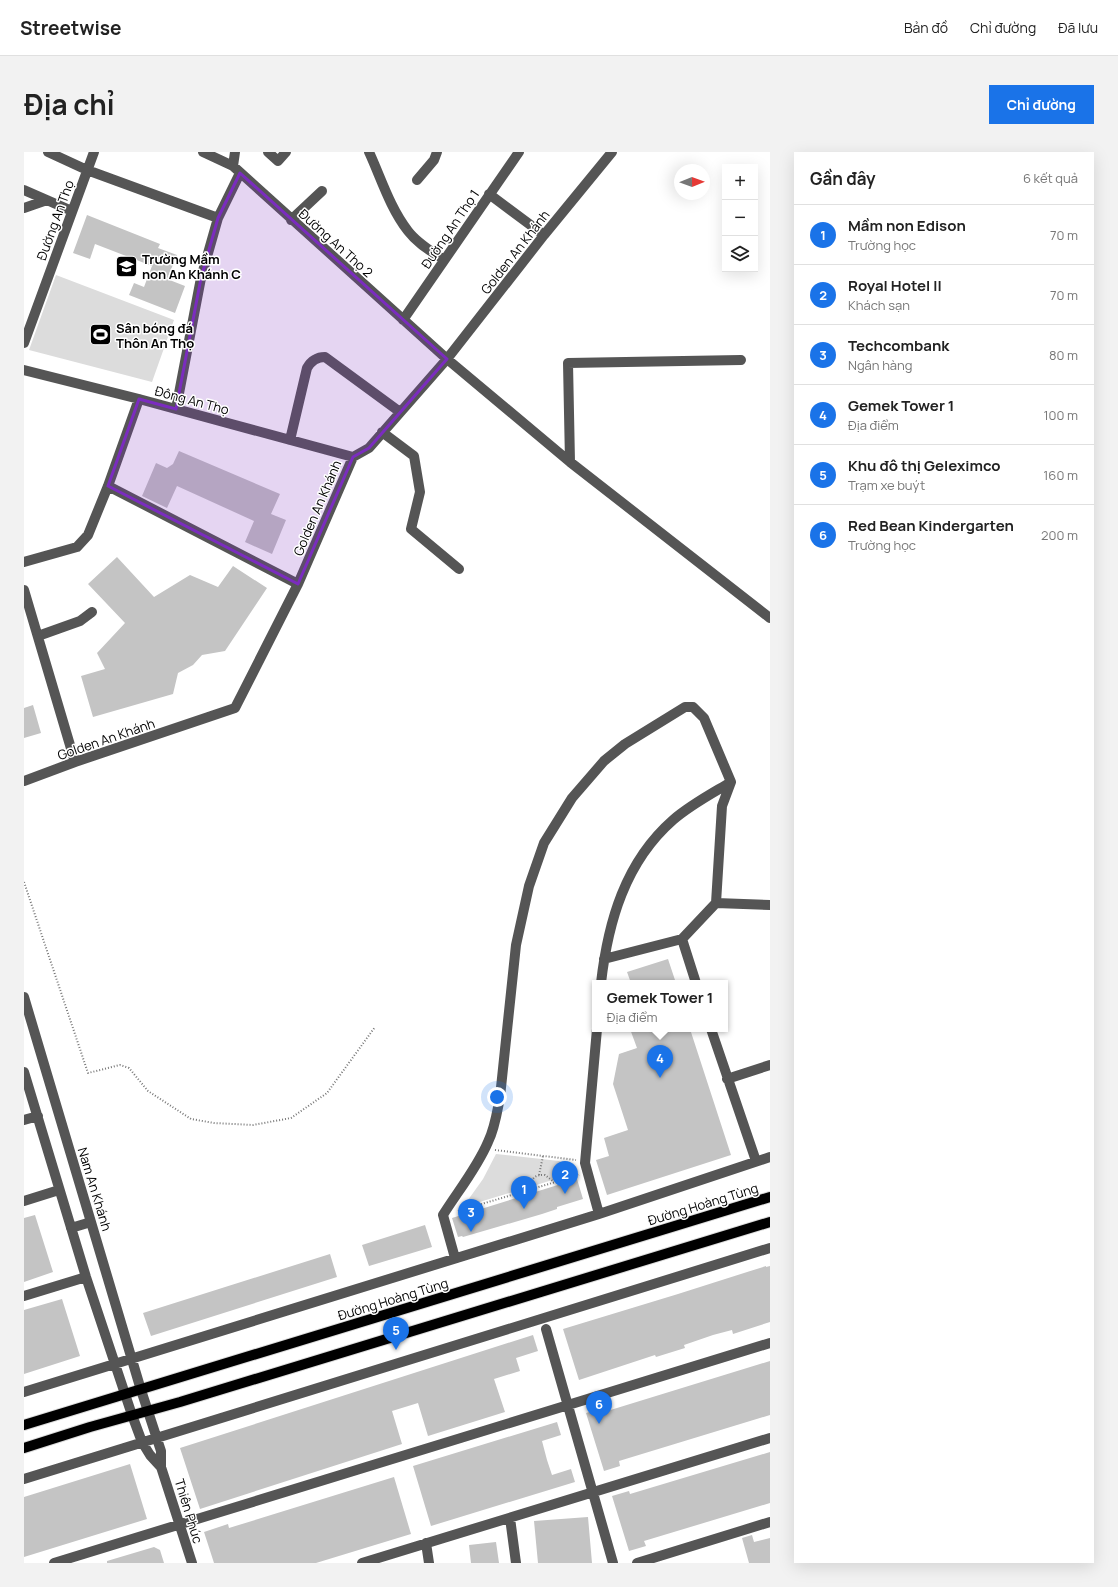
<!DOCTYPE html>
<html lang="vi">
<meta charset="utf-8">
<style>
:root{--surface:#fff;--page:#f2f2f2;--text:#222;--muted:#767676;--line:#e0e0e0;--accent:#1a73e8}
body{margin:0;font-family:Manrope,sans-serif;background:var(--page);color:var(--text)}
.controls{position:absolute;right:12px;top:12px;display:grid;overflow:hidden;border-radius:0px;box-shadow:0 4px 16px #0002}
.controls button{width:36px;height:36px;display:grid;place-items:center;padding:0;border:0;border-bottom:1px solid var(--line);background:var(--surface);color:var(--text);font:20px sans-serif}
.compass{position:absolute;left:650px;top:12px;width:36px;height:36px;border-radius:50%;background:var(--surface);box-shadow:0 4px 16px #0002;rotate:89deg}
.you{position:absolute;left:473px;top:945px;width:14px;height:14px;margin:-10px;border:3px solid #fff;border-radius:50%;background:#1a73e8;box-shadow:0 0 0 6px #1a73e833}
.badge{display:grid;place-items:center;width:26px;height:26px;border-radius:50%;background:var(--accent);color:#fff;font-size:13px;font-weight:700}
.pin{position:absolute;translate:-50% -33px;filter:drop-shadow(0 1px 2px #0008)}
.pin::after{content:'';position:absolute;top:21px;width:14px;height:12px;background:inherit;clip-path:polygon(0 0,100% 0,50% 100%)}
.popup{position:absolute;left:568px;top:828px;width:136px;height:52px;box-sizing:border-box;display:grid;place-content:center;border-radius:0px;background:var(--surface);filter:drop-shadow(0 1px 3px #0005);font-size:13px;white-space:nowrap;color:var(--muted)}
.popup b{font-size:15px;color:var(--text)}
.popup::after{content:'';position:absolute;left:50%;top:100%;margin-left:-8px;border:8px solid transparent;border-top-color:var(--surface)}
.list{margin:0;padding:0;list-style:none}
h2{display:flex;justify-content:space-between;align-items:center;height:52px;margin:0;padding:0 16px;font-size:17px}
h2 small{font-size:13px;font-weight:400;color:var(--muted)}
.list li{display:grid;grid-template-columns:26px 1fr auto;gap:12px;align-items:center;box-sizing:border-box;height:60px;padding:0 16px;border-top:1px solid var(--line)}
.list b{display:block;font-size:15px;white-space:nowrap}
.list p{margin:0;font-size:13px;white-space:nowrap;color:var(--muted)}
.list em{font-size:13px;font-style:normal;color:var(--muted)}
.icon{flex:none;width:22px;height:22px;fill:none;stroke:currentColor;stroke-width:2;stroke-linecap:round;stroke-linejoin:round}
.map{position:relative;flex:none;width:746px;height:1411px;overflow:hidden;border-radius:0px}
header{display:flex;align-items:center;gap:24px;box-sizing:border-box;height:56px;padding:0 20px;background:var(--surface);border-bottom:1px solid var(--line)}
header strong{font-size:19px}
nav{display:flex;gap:22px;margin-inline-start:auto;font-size:14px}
.intro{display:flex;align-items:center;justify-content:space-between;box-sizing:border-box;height:96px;padding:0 24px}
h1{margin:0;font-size:28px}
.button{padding:10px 18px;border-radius:0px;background:var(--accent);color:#fff;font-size:14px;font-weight:700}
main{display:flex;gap:24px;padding:0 24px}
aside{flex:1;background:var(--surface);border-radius:0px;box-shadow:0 4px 16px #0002}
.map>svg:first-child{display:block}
.green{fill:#dcdcdc}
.building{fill:#c4c4c4}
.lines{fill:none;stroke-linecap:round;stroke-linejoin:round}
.major-casing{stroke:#dbdbdb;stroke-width:12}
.path{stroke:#777;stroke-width:2;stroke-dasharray:1 2;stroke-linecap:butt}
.minor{stroke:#555;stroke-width:10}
.major{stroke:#000;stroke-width:10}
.marked{fill:#7b2cbf;fill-opacity:0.2;stroke:#7b2cbf;stroke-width:3;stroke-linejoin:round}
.labels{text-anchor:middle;stroke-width:3;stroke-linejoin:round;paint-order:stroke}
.street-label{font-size:13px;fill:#000;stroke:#fff}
.poi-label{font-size:13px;font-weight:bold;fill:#000;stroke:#fff;text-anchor:start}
</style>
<header>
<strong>Streetwise</strong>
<nav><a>Bản đồ</a><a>Chỉ đường</a><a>Đã lưu</a></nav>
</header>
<div class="intro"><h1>Địa chỉ</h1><a class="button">Chỉ đường</a></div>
<main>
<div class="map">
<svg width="746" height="1411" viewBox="0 0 746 1411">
<rect width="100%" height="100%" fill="#fff"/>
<!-- green -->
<path class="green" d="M32 123 150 168 128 230 5 198Z
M472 1002 535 1009 548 1014 547 1021 545 1023 439 1055 459 1027Z"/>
<!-- building -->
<path class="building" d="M63 63 136 92 134 96 153 103 143 127 161 134 151 161 105 143 110 131 120 135 128 114 71 92 66 107 49 101Z
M155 299 256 342 247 362 262 368 248 402 221 390 230 369 153 334 143 356 118 344 132 311 143 316 149 312Z
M93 405 130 445 166 423 194 435 209 414 243 436 201 499 178 503 169 513 154 521 149 542 69 565 57 524 81 517 73 501 101 471 64 432Z
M9 553 17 581 0 586V556Z
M644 807 652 831H607L603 820Z
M606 877H666L707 1003 583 1043 572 1008 585 1004 580 986 604 978 589 932 595 902 613 896Z
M553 1027 559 1047 533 1055V1057L518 1062 439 1085 438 1084 434 1085 428 1066Z
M11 1063 29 1120 0 1130V1066Z
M401 1073 408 1095 345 1114 338 1093Z
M306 1102 313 1125 127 1184 119 1161Z
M742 1114V1115L746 1114V1170L709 1182 708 1178 689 1183 660 1193 661 1196 632 1205 631 1203 555 1228 539 1177 654 1142Z
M38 1147 56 1204 0 1222V1158Z
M509 1183 514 1199 492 1206 496 1219 470 1227 481 1260 404 1284 394 1251 368 1259 378 1292 176 1357 156 1296Z
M746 1209V1263L595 1309 596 1314 580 1319 562 1261 579 1256 580 1260Z
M533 1270 537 1283 518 1289 523 1308 528 1323 547 1317 551 1330 407 1374 389 1314Z
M746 1300V1351L620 1389 622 1394 605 1399 588 1344 605 1339 606 1342Z
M106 1312 123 1367 0 1405V1345Z
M370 1325 387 1382 292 1411H190L180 1380 204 1372 205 1376Z
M564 1365 568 1411H514L510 1369Z
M728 1383 730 1390 746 1386V1411H725L718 1386Z
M472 1390 475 1411H447L445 1393Z
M130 1395 136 1398 140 1411H83V1409Z"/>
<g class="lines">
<defs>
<path id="major" d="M0 1273 746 1045
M0 1296 66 1275 156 1250 746 1070"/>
</defs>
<!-- major casing -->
<use href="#major" class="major-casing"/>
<!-- path -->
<path class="path" d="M0 730 64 921 96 913 105 916 124 939 167 967 190 971 229 973 267 966 303 941 351 875
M471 998 552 1008
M515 1023 519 1004
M506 1038C506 1027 511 1022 521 1023L530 1030
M434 1059 555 1023"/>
<!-- minor -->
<path class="minor" d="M24 0 63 18 194 66
M179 0 209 14 423 207 546 310 746 466
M244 0 254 9 262 0
M345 0C357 26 366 56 384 79 393 91 407 99 420 108
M209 14 211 0
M393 28 410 8 413 0
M0 38 48 59
M465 42 520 83
M0 56 23 48
M267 68 298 39
M379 168 495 0
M0 191 70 0
M0 218 115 247 329 305
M152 257 177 126 194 66 216 21
M358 280 390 304 396 340 387 377 435 417
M266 288 283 216C287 209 293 205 301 205L376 260
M546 310 544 211 717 208
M84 334 274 432
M0 410 53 395 64 383 84 334 115 247
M0 438 51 610
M14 484 56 469 68 460
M0 629 51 610 211 556 274 432 329 305 345 296 423 207 520 83 588 0
M658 787 672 831
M580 807 658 787 692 751 746 753
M577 831C584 770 601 710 649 668 666 653 687 642 707 630
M0 845 117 1238 137 1299V1315L168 1411
M573 877 561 1011 575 1062
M687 877 732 1009
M0 920 62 1125 108 1263 118 1290 126 1303 137 1315
M703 927 746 913
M0 968 14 964
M0 1049 35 1038
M47 1076 67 1070
M431 1106 419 1063C434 1039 453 1016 464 990 471 976 473 960 476 945L492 793 505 734 520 691 548 646 580 609 601 592 661 555H669L680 566 707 630 698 654 692 751
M0 1144 62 1125
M522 1177 589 1411
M0 1240 575 1062 746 1005
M0 1327 746 1096
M486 1366 492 1411
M402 1391 405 1411
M30 1411 746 1191
M338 1411 746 1286
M613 1411 746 1370"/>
<!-- major -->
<use href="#major" class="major"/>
</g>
<!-- marked area -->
<path class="marked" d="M216 21 423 207 345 296 329 305 274 432 84 334 115 247 152 257 177 126 194 66Z"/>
<!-- icons -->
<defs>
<symbol id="school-square" viewBox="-11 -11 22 22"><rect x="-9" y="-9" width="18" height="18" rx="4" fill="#000" stroke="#fff"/><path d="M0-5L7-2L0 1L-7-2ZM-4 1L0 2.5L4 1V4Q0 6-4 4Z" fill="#fff"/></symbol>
<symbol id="stadium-square" viewBox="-11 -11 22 22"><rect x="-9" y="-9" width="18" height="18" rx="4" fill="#000" stroke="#fff"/><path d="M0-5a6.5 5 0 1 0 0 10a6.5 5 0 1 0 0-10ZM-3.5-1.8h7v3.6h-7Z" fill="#fff"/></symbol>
</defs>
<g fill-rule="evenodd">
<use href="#school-square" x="90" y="102" width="25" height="25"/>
<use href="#stadium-square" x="64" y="170" width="25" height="25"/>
</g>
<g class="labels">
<!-- street labels -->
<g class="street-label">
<text transform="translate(31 68) rotate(-70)" y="5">Đường An Thọ</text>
<text transform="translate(426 77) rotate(-56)" y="5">Đường An Thọ 1</text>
<text transform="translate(312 91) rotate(42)" y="5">Đường An Thọ 2</text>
<text transform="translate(491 100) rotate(-52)" y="5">Golden An Khánh</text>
<text transform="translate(168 248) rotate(15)" y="5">Đông An Thọ</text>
<text transform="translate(293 356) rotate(-67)" y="5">Golden An Khánh</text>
<text transform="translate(82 587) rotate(-19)" y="5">Golden An Khánh</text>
<text transform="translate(71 1037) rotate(73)" y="5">Nam An Khánh</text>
<text transform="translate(679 1052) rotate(-17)" y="5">Đường Hoàng Tùng</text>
<text transform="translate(369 1147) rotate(-17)" y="5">Đường Hoàng Tùng</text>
<text transform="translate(165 1359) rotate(73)" y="5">Thiên Phúc</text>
</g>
<!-- poi labels -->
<g class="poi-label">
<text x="118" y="112">Trường Mầm<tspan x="118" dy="15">non An Khánh C</tspan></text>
<text x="92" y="181">Sân bóng đá<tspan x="92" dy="15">Thôn An Thọ</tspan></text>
</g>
</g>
</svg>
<div class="controls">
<button>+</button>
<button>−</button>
<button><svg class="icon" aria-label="layers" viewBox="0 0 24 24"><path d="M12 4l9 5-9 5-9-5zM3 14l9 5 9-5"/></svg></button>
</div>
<svg class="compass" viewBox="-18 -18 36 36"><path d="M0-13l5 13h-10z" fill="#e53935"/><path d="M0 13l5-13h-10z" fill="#767676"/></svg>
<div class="you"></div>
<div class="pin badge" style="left:500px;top:1057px">1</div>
<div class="pin badge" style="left:541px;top:1042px">2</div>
<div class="pin badge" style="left:447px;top:1080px">3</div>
<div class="pin badge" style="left:636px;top:926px">4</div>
<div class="popup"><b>Gemek Tower 1</b>Địa điểm</div>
<div class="pin badge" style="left:372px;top:1198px">5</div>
<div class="pin badge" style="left:575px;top:1272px">6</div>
</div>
<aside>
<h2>Gần đây<small>6 kết quả</small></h2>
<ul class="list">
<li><span class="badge">1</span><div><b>Mầm non Edison</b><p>Trường học</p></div><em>70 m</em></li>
<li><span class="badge">2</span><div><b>Royal Hotel II</b><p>Khách sạn</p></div><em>70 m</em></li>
<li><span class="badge">3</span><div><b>Techcombank</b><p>Ngân hàng</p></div><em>80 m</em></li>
<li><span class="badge">4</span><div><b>Gemek Tower 1</b><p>Địa điểm</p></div><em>100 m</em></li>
<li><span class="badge">5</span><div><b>Khu đô thị Geleximco</b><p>Trạm xe buýt</p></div><em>160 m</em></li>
<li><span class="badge">6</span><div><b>Red Bean Kindergarten</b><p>Trường học</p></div><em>200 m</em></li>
</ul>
</aside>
</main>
